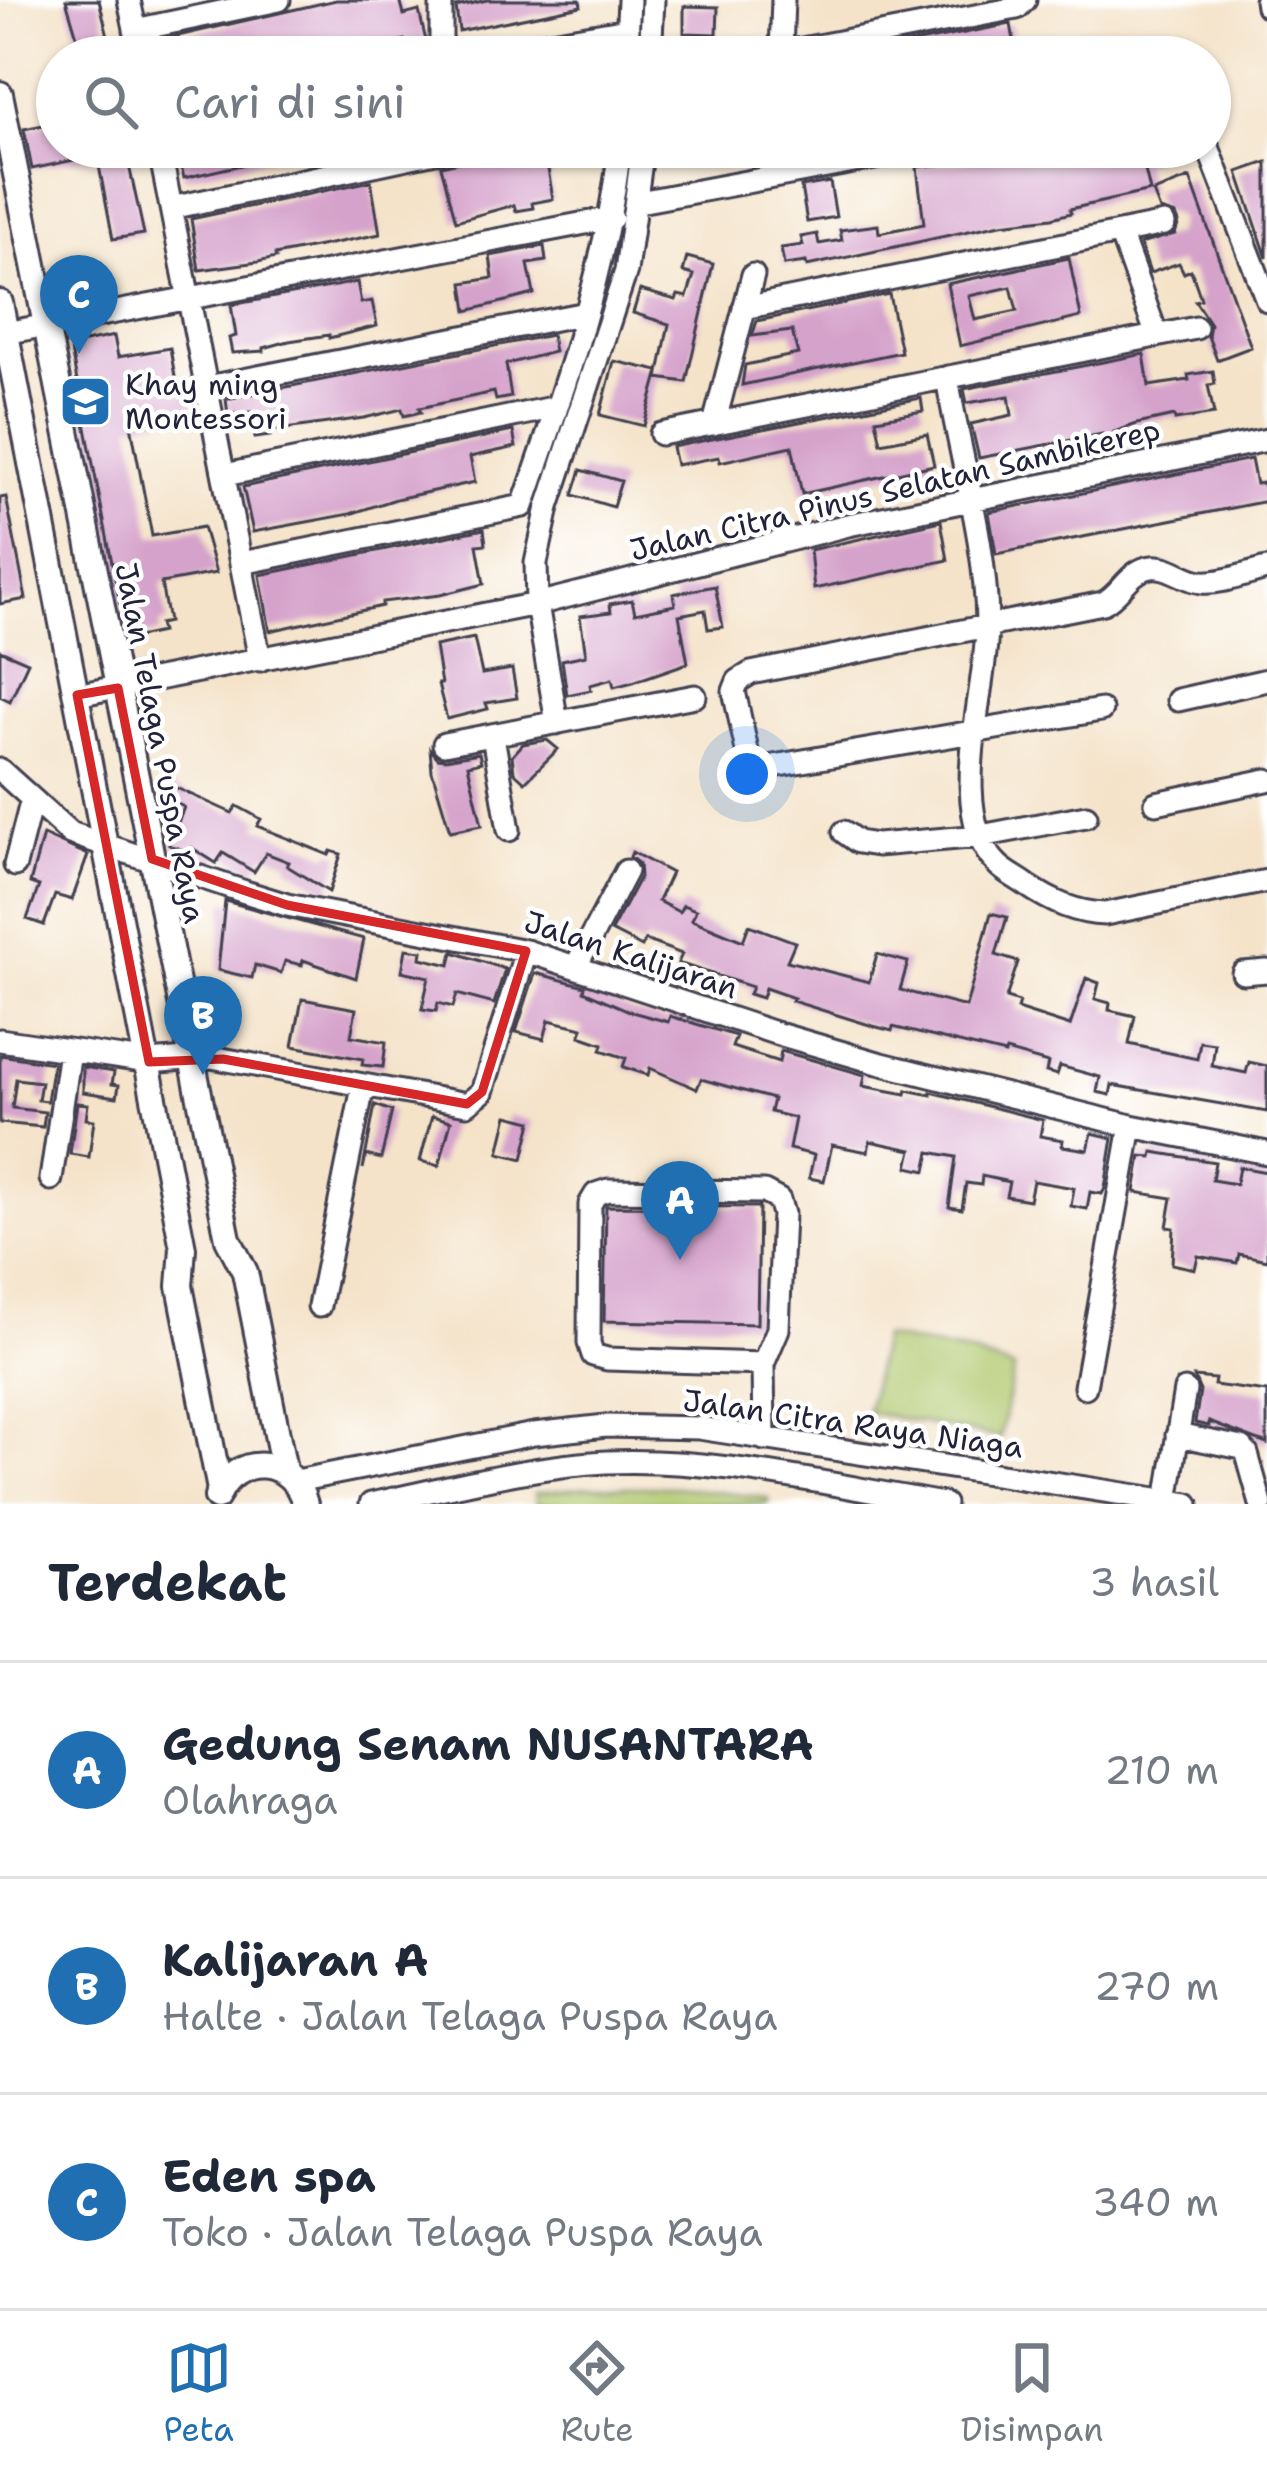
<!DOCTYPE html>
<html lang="id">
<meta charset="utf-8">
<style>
:root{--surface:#fff;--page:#f2f2f3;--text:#1f2937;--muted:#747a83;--line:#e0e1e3;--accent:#1f6fb2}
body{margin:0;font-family:"Shantell Sans",sans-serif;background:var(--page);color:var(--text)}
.you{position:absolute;left:747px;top:774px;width:42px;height:42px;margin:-30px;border:9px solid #fff;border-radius:50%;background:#1a73e8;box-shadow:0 0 0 18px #1a73e833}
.badge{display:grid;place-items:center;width:78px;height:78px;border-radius:50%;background:var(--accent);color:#fff;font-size:39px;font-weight:700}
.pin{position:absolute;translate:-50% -99px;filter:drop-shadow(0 3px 6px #0008)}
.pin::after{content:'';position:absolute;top:63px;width:42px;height:36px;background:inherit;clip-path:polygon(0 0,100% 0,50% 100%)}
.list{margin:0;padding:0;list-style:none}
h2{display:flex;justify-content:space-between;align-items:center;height:156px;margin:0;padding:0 48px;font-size:51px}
h2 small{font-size:39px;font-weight:400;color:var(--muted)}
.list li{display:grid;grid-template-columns:78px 1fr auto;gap:36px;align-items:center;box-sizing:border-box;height:216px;padding:0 48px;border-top:3px solid var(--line)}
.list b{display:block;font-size:45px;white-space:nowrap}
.list p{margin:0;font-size:39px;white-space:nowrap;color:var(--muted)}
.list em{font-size:39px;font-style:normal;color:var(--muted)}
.icon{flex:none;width:66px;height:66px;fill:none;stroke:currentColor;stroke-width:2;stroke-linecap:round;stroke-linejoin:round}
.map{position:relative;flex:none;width:1267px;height:1504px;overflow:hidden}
.search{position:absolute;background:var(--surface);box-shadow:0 3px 9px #0004;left:36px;right:36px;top:36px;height:132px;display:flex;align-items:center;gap:30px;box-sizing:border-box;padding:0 42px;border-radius:66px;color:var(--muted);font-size:45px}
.sheet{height:804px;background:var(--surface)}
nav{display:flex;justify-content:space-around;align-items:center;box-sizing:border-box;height:168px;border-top:3px solid var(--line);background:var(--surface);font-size:33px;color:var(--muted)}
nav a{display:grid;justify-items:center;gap:6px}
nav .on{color:var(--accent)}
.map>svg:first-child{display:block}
.green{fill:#b0c86d;stroke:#697554;stroke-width:3}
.building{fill:#d5a2cb;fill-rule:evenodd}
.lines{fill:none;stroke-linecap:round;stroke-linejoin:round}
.minor-casing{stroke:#423f50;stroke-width:27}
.major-casing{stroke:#423f50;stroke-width:30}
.minor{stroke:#fff;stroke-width:21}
.major{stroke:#fff;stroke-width:24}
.marked{fill:none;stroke:#d62828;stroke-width:9;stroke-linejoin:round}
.labels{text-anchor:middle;stroke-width:9;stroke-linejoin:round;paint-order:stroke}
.poi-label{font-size:30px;fill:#22223b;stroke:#fff;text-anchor:start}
.street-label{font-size:30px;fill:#22223b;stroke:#fff}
</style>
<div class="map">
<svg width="1267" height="1504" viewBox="0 0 1267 1504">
<rect width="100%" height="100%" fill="#fff"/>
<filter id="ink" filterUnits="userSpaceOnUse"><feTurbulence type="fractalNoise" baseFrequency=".00833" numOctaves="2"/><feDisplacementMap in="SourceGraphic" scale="24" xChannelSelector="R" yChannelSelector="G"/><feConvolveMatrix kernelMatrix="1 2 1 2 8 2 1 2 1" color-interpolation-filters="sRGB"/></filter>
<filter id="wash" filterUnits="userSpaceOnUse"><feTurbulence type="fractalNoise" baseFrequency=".004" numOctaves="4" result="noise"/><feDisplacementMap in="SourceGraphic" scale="48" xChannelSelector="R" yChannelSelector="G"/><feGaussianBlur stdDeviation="2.7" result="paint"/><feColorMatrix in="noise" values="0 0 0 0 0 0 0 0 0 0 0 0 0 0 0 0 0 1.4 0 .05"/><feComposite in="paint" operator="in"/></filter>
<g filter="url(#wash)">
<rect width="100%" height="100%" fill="#f4e3c9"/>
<!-- green -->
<path class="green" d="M882 1337 969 1353 1014 1369 1000 1438 867 1412Z
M587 1487H677L768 1498 767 1504H537L535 1493Z"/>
<g id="blocks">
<!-- building -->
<path class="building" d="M66 0H99L109 40 80 47Z
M336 0H400L404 15 419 11 426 41 405 45 404 40 341 57H210L208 50 180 57H160L156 41Z
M487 0H580L581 6 459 31 456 7Z
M684 6 718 7 717 34 684 33Z
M1011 24 1016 52 995 57H905L903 45Z
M57 122V147H125L144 234 113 239 97 155 32 169 24 129Z
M200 147H299V152L184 178 178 154Z
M516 147H564L568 164 548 169 553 199 532 203 533 208 516 211 514 205 456 221 441 166 463 161 471 155Z
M1030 147H1151L1154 160 1143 162 1150 191 1070 209 1071 213 1052 218 1001 224 807 266 806 262 784 265 781 248 803 245 801 237 817 234 819 244 842 240 840 230 878 225 879 233 924 224 917 167 957 163Z
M1267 162V258L1238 172Z
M1190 178 1251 347 1217 360 1208 336 1210 324 1195 301 1201 299 1191 270 1184 273 1179 263 1150 273 1140 244 1175 234 1179 222 1176 215 1160 210 1153 192Z
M371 181 380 234 275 255 276 258 258 262 199 270 191 219Z
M830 182 836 217 807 222 801 187Z
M544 246 546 261 528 264 534 294 467 311 463 283 493 278 490 256Z
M687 257 713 264 686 382 658 378 669 324 633 313 640 290 676 300 678 295 687 297 694 275 683 272Z
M1069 258 1081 317 960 346 947 284ZM1011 287 1017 311 975 320 969 296Z
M357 282 361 303 372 301 377 326 329 338V335L289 341 264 348V351L232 353 229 338 236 336 231 305Z
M889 294 901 352 742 385 745 365 798 354 792 331 752 336 757 321Z
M551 335 554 352 506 364 511 397 496 400 494 392 419 408 421 412 404 416 402 409 364 418 270 431V436L255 438 251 412 228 415 226 399Z
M114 336 118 357 170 348 178 394 191 392 195 412 131 425 152 536 203 527 216 573 161 583 168 622 159 624 161 632 138 637 136 628 125 630 70 345Z
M1144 354 1149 386 1189 380 1188 375 1213 371 1215 384 1208 385 1214 414 1175 420 1174 416 1137 424 1114 432 1116 441 1103 443 1102 434 979 458 971 424 1012 415 1009 396 967 403 964 389Z
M614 361 659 371 644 426 600 415Z
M921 398 923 411 876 419 881 443 927 434 934 465 802 494 792 446 720 462 719 457 676 465 672 447Z
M513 431 516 447 470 457 475 482 396 499 350 514 253 532 243 487Z
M1251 459 1256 484 1263 483 1267 501 996 554 989 512Z
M581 470 621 481 613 507 573 495Z
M6 497 26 599 0 604V498Z
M941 521 948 560 814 589 810 550Z
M484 529 486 544 477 545 484 584 440 595 382 602V606L270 631 260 575Z
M715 586 723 627 708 629 705 610 679 615 688 663 633 682 614 687 612 679 590 685 591 690 567 695 562 660 586 655 580 616 611 612 610 604 632 600 635 613 675 605 673 594Z
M474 638 482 674 512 669 517 698 486 703 488 709 447 719 438 684H441L435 646Z
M0 650 28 662 10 701 0 696Z
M547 740 558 749 525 782 514 772 512 756 523 744Z
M430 749 438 758 446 759 479 753 481 762 468 765 482 825 450 831 432 771Z
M172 786 232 813 237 806 261 819 257 826 329 855 331 851 341 854 329 892 287 866 289 862 266 853 254 872 223 853 216 863 192 848 190 853 169 845 184 807 166 799Z
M43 835 88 855 72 900 55 895 44 925 27 919 39 886 30 883Z
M632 852 671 873 658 901 679 912 683 905 696 910 692 920 707 926 743 941 749 925 795 942 787 961 869 982 877 954 908 962 900 990 966 1007 991 913 1007 917 996 955 1018 962 1006 998 1019 1002 1017 1009 1070 1026 1086 978 1099 983 1095 999 1110 1003 1109 1010 1135 1016 1129 1044 1197 1059 1200 1042 1215 1044 1212 1066 1246 1073 1249 1062 1267 1066V1112L1112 1085 1110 1095 1097 1092 1100 1077 1060 1066 1057 1075 1046 1072 1048 1063 1006 1051 1005 1054 893 1027 892 1031 873 1026 792 1001 794 998 765 988 762 998 749 994 752 987 678 963 682 954 645 940 642 947 611 931 640 877 639 864 630 857Z
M225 901 364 939 356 978 303 960 302 965 285 961 281 973 255 965 252 978 218 970Z
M406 949 422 951 421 958 450 965 453 952 505 969 494 1004 457 994 453 1007 438 1003 436 1011 422 1009 429 977 402 971Z
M535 973 585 986 584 991 632 1012 668 1022 670 1016 736 1036 732 1047 779 1062 781 1051 865 1075 863 1086 906 1094 907 1090 931 1095V1092L1043 1120 1040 1136 1063 1140 1062 1146 1088 1150 1092 1133 1113 1138 1105 1188 1102 1194 1090 1192 1087 1209 1071 1206 1074 1188 1033 1181 1029 1200 1006 1196 1009 1182 982 1176 981 1185 966 1183 962 1209 949 1207 956 1157 930 1152 926 1171 908 1167 912 1150 870 1141 868 1152 832 1145 824 1181 809 1178 814 1155 789 1149 795 1118 770 1112 773 1099 701 1079 697 1089 650 1068 648 1075 623 1067 626 1058 601 1050 603 1044 580 1036 583 1028 549 1020 544 1039 516 1032Z
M302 999 356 1009 351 1036 386 1042 383 1067 362 1065 363 1059 293 1046Z
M0 1055 53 1063 47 1101 38 1100 41 1082 16 1079 12 1108 45 1112 43 1127 0 1123Z
M83 1067 114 1072 112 1084 119 1085 117 1097 83 1092Z
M77 1103 88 1104 86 1119 94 1120 89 1157 70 1154Z
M375 1105 392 1111 381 1159 366 1155 363 1169Z
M508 1115 532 1121 523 1159 499 1153Z
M432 1116 451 1121 439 1166 420 1161Z
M1153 1152 1215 1162 1212 1180 1236 1184 1239 1167 1267 1172V1260L1239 1254 1237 1263 1198 1256 1195 1269 1172 1264 1174 1228 1167 1227 1172 1198 1135 1192 1141 1156 1152 1157Z
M606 1206 759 1207 757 1324 604 1321Z
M1194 1377 1215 1379 1214 1385 1267 1392V1444L1209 1422V1426L1195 1423 1200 1391Z"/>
</g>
</g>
<g filter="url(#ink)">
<use href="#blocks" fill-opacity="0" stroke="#423f50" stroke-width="3"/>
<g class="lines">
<defs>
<path id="minor" d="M129 0 141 57
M1266 0 1267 6
M135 30 279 0
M781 51 783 0
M441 57V0
M462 57 628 29
M626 57 629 0
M650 57 653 0
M760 57 1017 8 1025 0
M159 147 260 660
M1208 147 1267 300
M639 202 934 147
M171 208 459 147
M1120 233 1157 336
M744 308 1164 224
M0 334 612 218
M947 377C960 458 986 541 987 623 988 688 944 813 998 865 1006 873 1019 879 1028 886 1052 902 1076 913 1105 914L1267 881
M207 387 586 313
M714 424 753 275
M661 434 1196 328
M225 475 557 407
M242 563 523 506C564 389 606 271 620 147
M77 695 537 604 848 525 1267 440
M1178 700 1267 680
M1101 710 762 768 749 760 734 691 738 681 751 673 1103 603C1120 595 1128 573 1147 568 1167 562 1183 580 1202 582 1221 584 1248 573 1267 569
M557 723 537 604 536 563 548 507 626 271 643 147
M493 736 509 830
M444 744 695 696
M0 770 70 833 245 892 287 905 526 951 775 1033 878 1063 1131 1126 1267 1153
M1156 803 1267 780
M844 832 858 842 877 845 981 836 1086 816
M15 865 32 799
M576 966 626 871
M1243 973 1267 971
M0 1040 149 1062 211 1057 467 1104 482 1092 526 951
M51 1179 70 1051
M319 1306 363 1087
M763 1364 778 1329 783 1214 779 1200 764 1192 608 1190 596 1194 590 1204 589 1343 593 1355 607 1359 763 1364 764 1439
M1085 1387 1131 1126
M1177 1435 1242 1448 1247 1454 1261 1504
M296 1481 534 1434 606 1426 699 1428 1188 1504
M1167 1501 1185 1390
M371 1504C448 1488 527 1466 606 1462 718 1457 834 1486 944 1504"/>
<path id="major" d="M0 94 228 1239 245 1272 284 1470
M0 303 183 1248 180 1286 220 1490
M217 1497C236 1451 293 1457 305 1504"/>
</defs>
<!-- minor casing -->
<use href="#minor" class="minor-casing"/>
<!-- major casing -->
<use href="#major" class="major-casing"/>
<!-- minor -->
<use href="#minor" class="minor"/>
<!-- major -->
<use href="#major" class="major"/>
</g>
</g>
<!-- marked area -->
<path class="marked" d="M118 688 152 859 287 905 526 951 482 1092 467 1104 223 1059 149 1062 77 695Z"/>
<!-- icons -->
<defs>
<symbol id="school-square" viewBox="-11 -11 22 22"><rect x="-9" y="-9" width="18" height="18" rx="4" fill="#1f6fb2" stroke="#fff"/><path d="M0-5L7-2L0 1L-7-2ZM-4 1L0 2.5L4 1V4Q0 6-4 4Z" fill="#fff"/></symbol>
</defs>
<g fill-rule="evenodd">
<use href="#school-square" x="56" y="372" width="59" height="59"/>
</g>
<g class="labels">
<!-- poi labels -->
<g class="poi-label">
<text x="125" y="395">Khay ming<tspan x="125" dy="34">Montessori</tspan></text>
</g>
<!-- street labels -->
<g class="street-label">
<text transform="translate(895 490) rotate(-13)" y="10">Jalan Citra Pinus Selatan Sambikerep</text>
<text transform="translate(160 743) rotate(79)" y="10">Jalan Telaga Puspa Raya</text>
<text transform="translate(631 955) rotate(18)" y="10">Jalan Kalijaran</text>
<text transform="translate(853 1424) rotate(8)" y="10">Jalan Citra Raya Niaga</text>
</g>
</g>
</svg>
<div class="you"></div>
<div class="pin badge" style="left:680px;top:1260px">A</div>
<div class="pin badge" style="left:203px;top:1075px">B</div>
<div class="pin badge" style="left:79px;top:354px">C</div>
<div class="search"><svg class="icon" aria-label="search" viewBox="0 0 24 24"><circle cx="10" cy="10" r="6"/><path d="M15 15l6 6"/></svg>Cari di sini</div>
</div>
<section class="sheet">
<h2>Terdekat<small>3 hasil</small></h2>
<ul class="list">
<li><span class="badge">A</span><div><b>Gedung Senam NUSANTARA</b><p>Olahraga</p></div><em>210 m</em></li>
<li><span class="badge">B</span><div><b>Kalijaran A</b><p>Halte · Jalan Telaga Puspa Raya</p></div><em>270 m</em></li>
<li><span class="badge">C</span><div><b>Eden spa</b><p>Toko · Jalan Telaga Puspa Raya</p></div><em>340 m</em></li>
</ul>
</section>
<nav>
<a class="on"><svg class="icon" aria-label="map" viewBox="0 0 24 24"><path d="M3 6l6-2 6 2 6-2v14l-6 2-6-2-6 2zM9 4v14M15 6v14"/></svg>Peta</a>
<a><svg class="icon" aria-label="directions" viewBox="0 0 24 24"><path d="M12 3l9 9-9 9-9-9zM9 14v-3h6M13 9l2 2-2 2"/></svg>Rute</a>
<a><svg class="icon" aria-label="saved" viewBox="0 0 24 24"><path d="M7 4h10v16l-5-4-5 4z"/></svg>Disimpan</a>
</nav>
